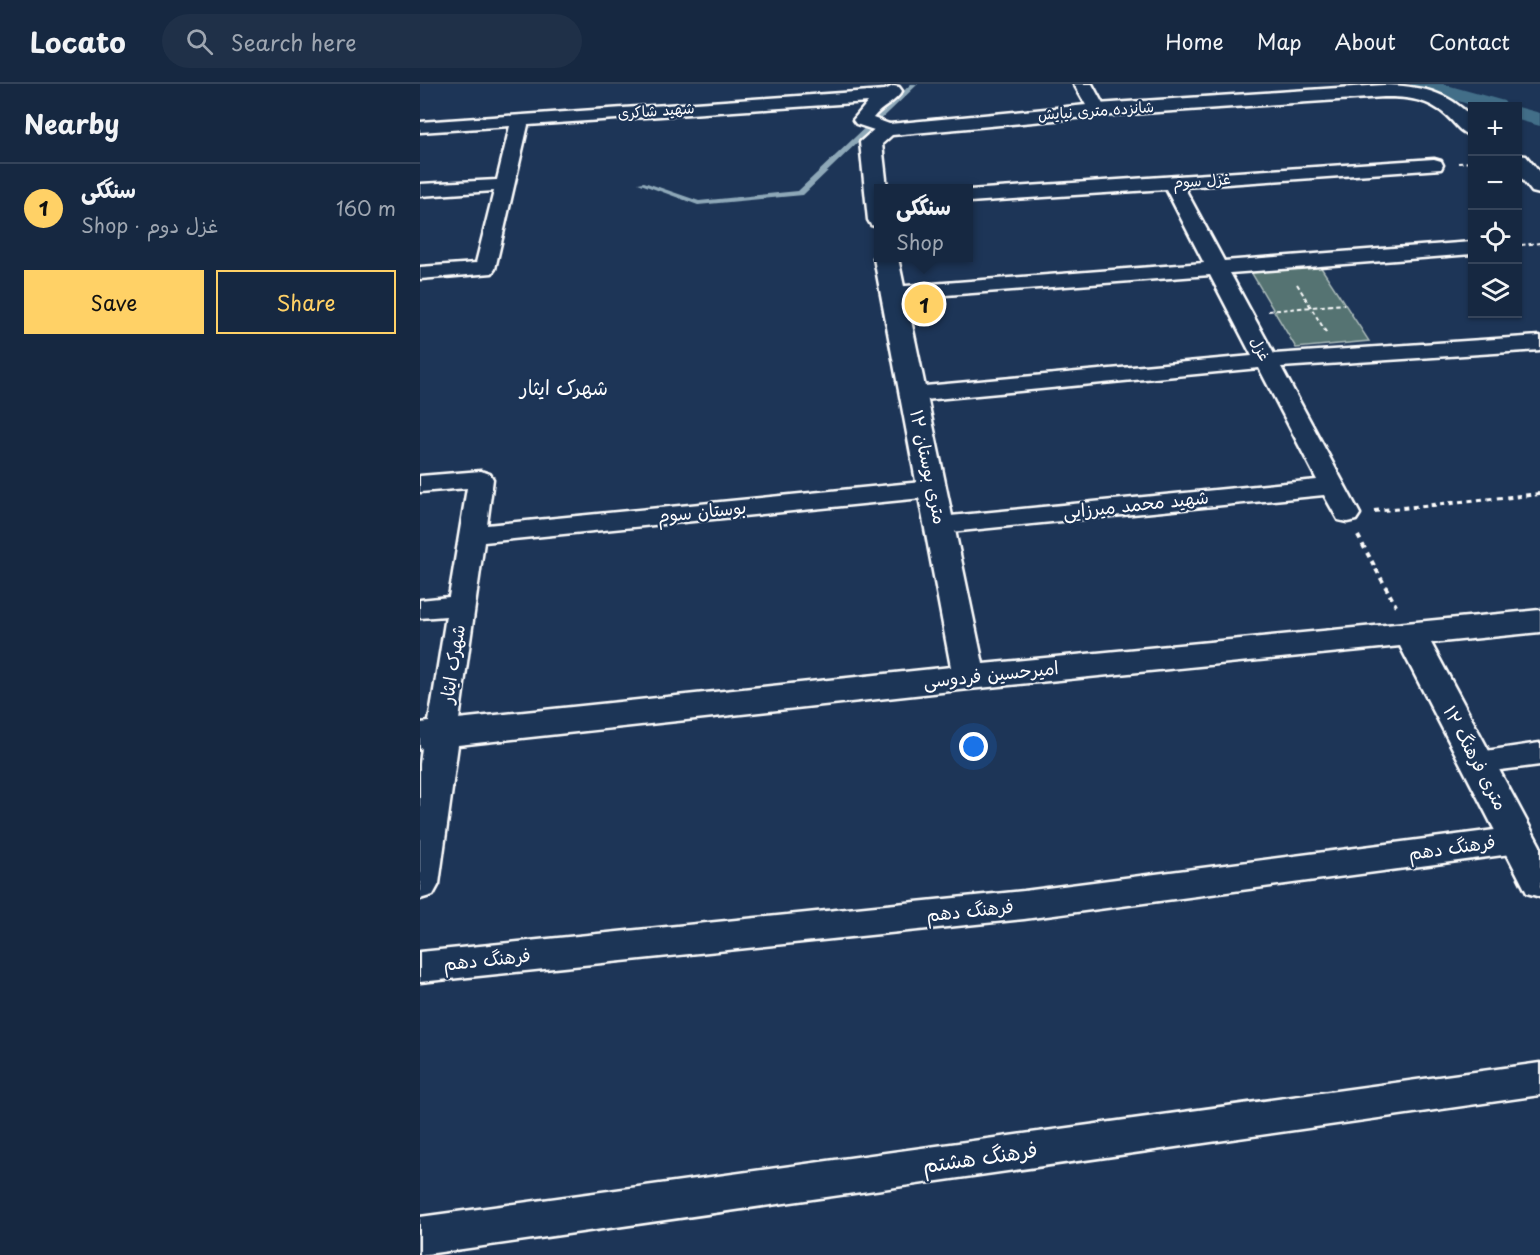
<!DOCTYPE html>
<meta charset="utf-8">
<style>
:root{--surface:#162841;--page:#1f3048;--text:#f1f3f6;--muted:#9ea6b1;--line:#35445a;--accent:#ffd166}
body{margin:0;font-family:"Playpen Sans","Playpen Sans Arabic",sans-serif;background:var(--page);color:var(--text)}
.controls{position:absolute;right:18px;top:18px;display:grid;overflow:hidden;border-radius:0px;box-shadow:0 2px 4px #0004}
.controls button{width:54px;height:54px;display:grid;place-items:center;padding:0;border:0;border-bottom:2px solid var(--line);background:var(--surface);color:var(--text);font:30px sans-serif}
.you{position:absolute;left:554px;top:663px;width:21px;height:21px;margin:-15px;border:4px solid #fff;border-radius:50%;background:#1a73e8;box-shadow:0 0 0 9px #1a73e833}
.badge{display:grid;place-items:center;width:39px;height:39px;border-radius:50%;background:var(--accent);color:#111;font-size:20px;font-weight:700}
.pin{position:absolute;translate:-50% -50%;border:3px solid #fff;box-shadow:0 2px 6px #0006}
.popup{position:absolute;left:454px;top:100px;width:99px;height:78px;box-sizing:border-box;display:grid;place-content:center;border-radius:0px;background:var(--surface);filter:drop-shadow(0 2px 4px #0005);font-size:20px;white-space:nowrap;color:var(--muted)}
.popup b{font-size:22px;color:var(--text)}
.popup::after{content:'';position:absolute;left:50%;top:100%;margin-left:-12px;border:12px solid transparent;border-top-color:var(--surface)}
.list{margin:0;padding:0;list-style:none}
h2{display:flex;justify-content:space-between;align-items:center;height:78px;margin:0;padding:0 24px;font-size:26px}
h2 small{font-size:20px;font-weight:400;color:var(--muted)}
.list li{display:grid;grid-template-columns:39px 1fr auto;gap:18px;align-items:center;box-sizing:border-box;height:90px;padding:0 24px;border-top:2px solid var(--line)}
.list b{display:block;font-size:22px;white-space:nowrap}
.list p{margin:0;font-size:20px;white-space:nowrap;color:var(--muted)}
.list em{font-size:20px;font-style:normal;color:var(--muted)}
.actions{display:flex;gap:12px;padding:18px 24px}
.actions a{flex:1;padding:14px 0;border:2px solid var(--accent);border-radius:0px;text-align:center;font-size:21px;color:var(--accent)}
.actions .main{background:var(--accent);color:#111}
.icon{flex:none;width:33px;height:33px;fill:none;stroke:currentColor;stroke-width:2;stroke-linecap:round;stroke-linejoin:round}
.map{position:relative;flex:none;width:1120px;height:1171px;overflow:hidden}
header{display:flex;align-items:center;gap:36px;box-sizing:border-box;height:84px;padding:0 30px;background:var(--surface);border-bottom:2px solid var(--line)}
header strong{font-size:28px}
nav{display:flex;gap:33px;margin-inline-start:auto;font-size:21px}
.search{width:420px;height:54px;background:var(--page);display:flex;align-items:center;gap:15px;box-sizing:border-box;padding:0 21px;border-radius:33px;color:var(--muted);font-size:22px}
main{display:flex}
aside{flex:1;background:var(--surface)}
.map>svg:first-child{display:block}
.green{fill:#547372;stroke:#aab9b8;stroke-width:1.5}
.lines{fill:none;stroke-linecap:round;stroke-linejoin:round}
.stream{fill:#8ea8b8;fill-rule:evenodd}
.canal{fill:#426e88;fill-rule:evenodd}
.minor-casing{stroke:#fff;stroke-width:5}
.tertiary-casing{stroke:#fff;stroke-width:5}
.path-far1{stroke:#fff;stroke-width:2;stroke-dasharray:4.5 3;stroke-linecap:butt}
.path{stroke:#fff;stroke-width:4;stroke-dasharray:5 4.5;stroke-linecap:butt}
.minor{fill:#1d3557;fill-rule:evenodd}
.tertiary{fill:#1d3557;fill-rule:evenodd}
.labels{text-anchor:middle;stroke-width:4.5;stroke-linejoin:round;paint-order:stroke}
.far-street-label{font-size:15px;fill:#fff;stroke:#1d3557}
.street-label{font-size:18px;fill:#fff;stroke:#1d3557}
.neighbourhood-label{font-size:20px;fill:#fff;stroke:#1d3557}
.near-street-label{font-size:21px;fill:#fff;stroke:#1d3557}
</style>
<header>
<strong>Locato</strong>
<div class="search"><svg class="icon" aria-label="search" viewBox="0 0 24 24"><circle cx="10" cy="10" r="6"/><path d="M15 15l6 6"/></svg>Search here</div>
<nav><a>Home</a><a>Map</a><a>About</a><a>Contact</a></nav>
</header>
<main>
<aside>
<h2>Nearby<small></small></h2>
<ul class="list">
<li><span class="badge">1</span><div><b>سنگکی</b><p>Shop · غزل دوم</p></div><em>160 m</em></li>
</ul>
<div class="actions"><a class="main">Save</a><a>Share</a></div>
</aside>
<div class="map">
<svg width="1120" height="1171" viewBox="0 0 1120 1171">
<rect width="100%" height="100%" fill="#1d3557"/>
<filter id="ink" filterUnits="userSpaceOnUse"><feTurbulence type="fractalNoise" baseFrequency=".0167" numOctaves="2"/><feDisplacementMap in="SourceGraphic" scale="12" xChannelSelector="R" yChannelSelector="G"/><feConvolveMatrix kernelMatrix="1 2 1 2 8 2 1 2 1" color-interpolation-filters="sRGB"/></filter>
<g filter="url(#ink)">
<!-- green -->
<path class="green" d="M900 182 949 257 876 264 831 188Z"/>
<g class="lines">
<!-- stream -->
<path class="stream" d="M491 0H498L383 111 278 121 218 99 224 98 279 117 378 107Z"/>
<!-- canal -->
<path class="canal" d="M991 0H1023L1084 17 1087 22H1055L994 4Z
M1098 23 1120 29V42L1098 36Z"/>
<defs>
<path id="minor" d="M654 0H672L686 26 683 30H671Z
M473 2 479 3 482 7C475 19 461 23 453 34L472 41 475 45 472 49 466 50 436 40 433 36 448 18 108 41 75 185 72 189 0 195V183L56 179 74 107 0 112V100L77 96 90 42 0 48V38L465 6Z
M1014 75 1021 77 1023 81 1021 85 764 103 804 177 1052 158V170L810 189 854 270 1120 252V266L861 283 940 430 936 436 927 438 918 436 904 411 520 449 511 447 507 441 511 435 520 433 897 396 839 284 494 317 486 315 482 310 486 305 494 303 832 272 790 191 473 215 466 213 462 209 466 205 473 203 784 179 746 105 549 118V106Z
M61 387 70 390 73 395 67 441 512 397 521 400 524 405 521 410 512 413 64 458 37 650 33 658 22 661 11 658 7 650 26 532 0 534V516L29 513 47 404 0 408V392Z
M1120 659V681L1056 689 1045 686 1041 678 1045 670Z
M1098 743 1109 747 1114 756 1109 765 1098 769 604 835 0 898V868L604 807Z
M1120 979V1011L0 1171V1133Z"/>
<path id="tertiary" d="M964 1C999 2 1028 7 1052 34V52C1041 50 1035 39 1027 32 1008 15 988 13 964 13L677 32 472 51 462 60 467 104H459V143L451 141 448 136 440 58 459 41 677 20Z
M1098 71 1106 72 1120 89V110L1112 108 1098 90Z
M459 169V174H478L563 580 1120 526V548L1011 559 1120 762V813L1107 809 980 562 549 605 38 661 19 800 13 811 0 815V680L2 664 0 665V639L531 583 454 174Z"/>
</defs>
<!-- minor casing -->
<use href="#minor" class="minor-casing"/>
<!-- tertiary casing -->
<use href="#tertiary" class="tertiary-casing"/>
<!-- path-far1 -->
<path class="path-far1" d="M1038 79 1052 78
M1101 161 1120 159
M877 200 907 250
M848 227 924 220"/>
<!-- path -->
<path class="path" d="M954 427 1120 410
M938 452 976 522"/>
<!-- minor -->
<use href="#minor" class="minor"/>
<!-- tertiary -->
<use href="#tertiary" class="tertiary"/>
</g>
</g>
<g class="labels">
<!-- far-street labels -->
<g class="far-street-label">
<text transform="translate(236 27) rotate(-4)" y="5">شهید شاکری</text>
<text transform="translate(676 27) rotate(-4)" y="5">شانزده متری نیایش</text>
<text transform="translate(782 97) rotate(-4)" y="5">غزل سوم</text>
<text transform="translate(840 265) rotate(62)" y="5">غزل</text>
</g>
<!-- street labels -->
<g class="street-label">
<text transform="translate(508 383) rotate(78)" y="6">۱۲ متری بوستان</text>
<text transform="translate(716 421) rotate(-6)" y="6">شهید محمد میرزایی</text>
<text transform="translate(282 428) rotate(-6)" y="6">بوستان سوم</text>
<text transform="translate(33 580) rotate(-81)" y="6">شهرک ایثار</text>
<text transform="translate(571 591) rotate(-6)" y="6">امیرحسین فردوسی</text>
<text transform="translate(1055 674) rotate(62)" y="6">۱۲ متری فرهنگ</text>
<text transform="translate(1032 764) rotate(-8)" y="6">فرهنگ دهم</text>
<text transform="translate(550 827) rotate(-6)" y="6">فرهنگ دهم</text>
<text transform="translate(67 876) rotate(-6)" y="6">فرهنگ دهم</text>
</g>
<!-- neighbourhood labels -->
<g class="neighbourhood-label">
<text x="144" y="311">شهرک ایثار</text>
</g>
<!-- near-street labels -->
<g class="near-street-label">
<text transform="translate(560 1074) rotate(-8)" y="7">فرهنگ هشتم</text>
</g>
</g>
</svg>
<div class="controls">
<button>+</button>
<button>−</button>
<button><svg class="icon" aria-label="locate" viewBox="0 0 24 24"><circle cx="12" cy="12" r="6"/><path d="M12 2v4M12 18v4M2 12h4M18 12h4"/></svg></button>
<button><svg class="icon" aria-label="layers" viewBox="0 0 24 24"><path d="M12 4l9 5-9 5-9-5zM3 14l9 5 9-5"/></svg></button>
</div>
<div class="you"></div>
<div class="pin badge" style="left:504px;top:220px">1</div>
<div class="popup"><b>سنگکی</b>Shop</div>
</div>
</main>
